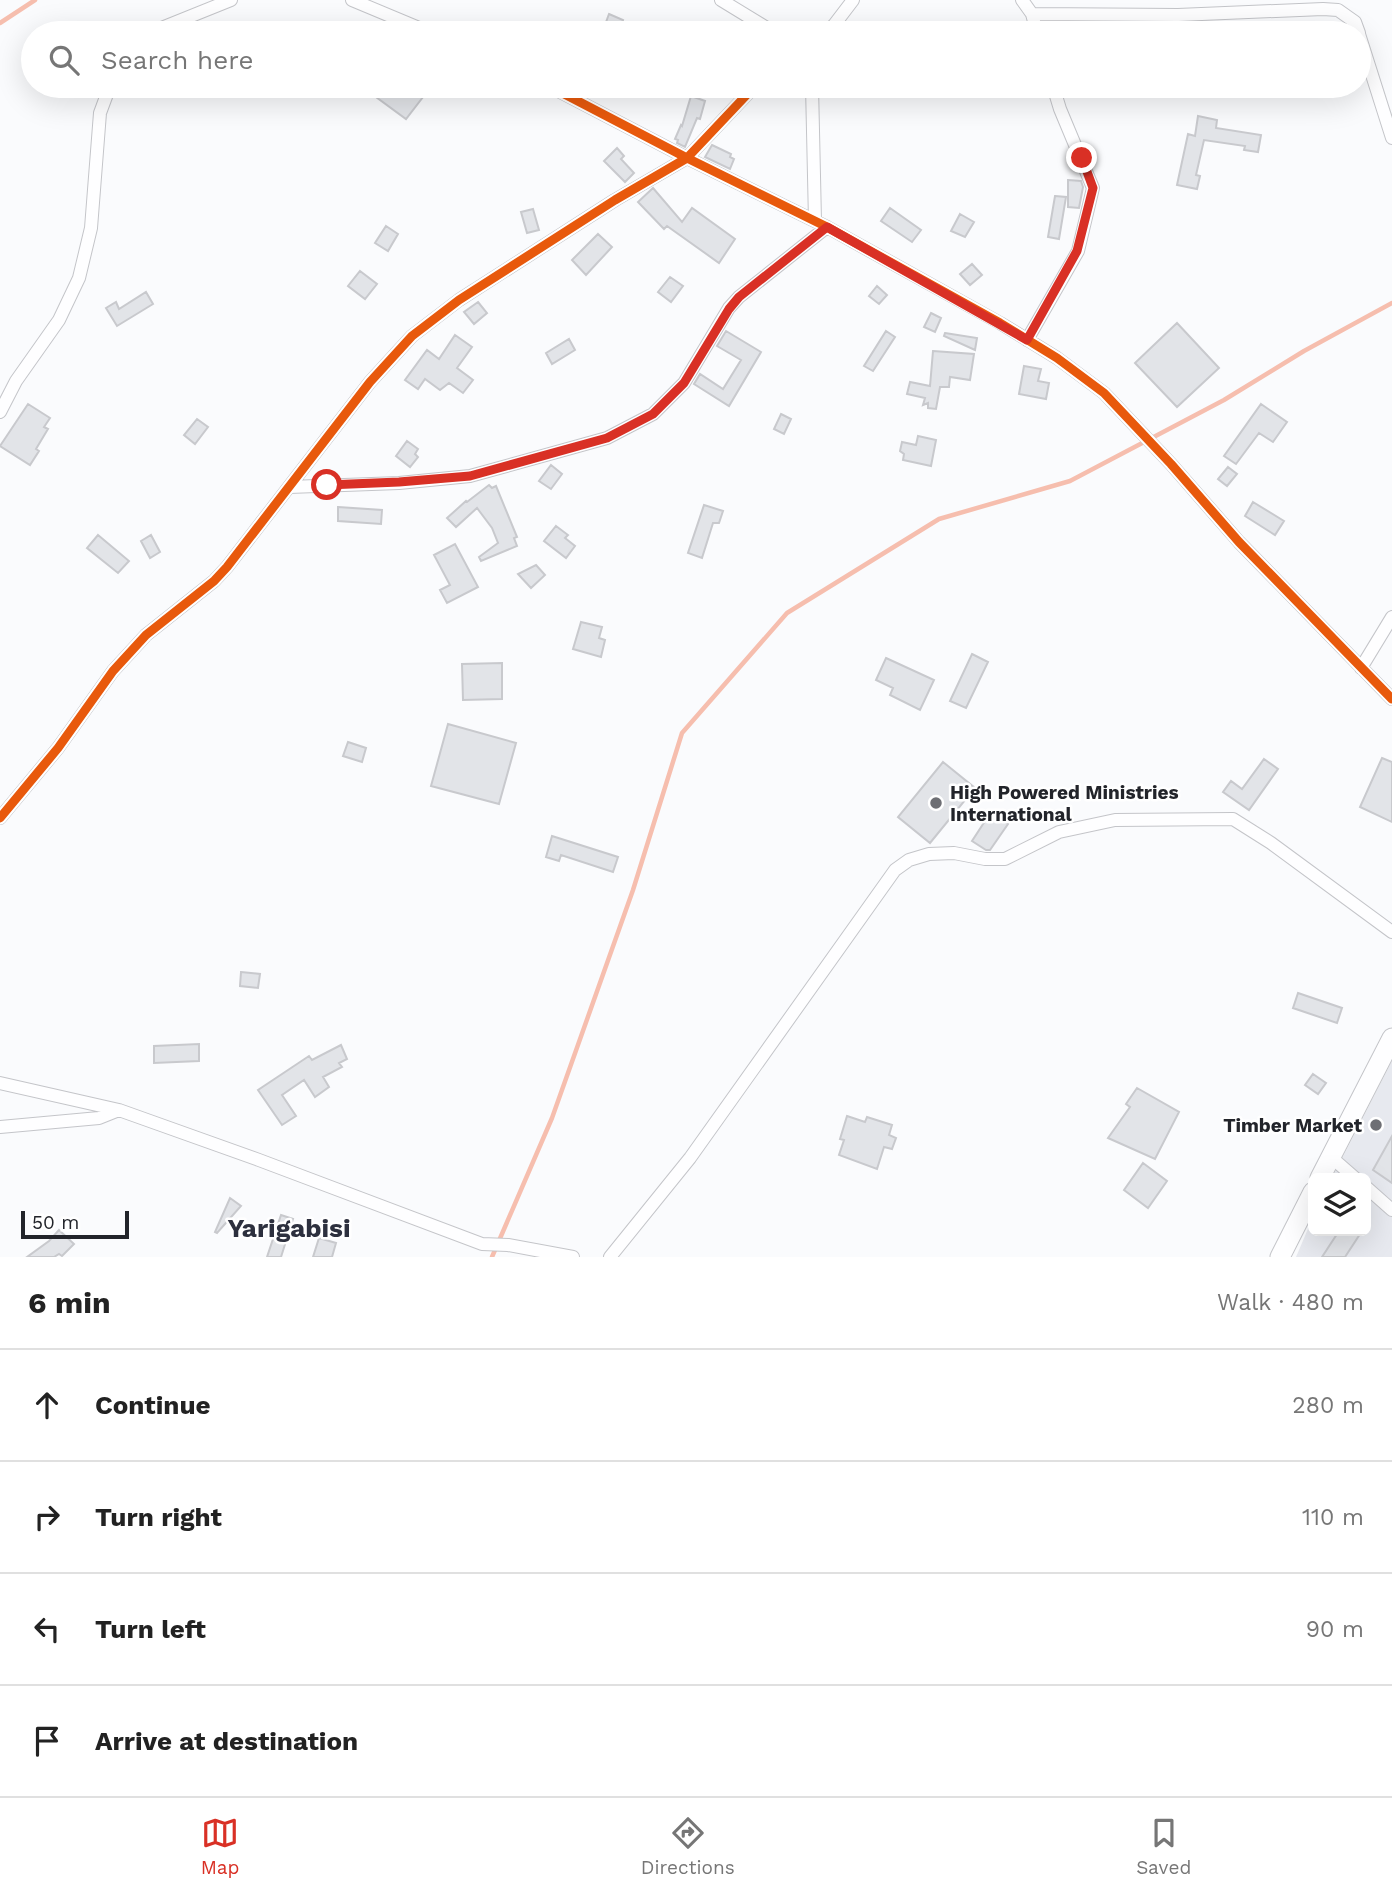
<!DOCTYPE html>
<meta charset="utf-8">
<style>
:root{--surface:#fff;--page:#f6f6f6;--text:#222;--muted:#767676;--line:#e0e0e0;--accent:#d93025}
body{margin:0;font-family:"Work Sans",sans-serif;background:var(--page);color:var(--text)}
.controls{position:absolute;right:21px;bottom:21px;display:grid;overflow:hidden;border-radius:10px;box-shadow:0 7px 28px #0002}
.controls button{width:63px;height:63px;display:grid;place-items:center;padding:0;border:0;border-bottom:2px solid var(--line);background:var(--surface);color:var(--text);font:35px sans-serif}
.scale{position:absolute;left:21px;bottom:18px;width:108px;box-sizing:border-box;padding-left:7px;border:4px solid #22242a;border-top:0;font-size:19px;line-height:24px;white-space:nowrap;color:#22242a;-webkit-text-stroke:5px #fff;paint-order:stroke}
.stop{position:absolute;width:21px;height:21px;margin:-16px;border:5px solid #d93025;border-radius:50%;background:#fff}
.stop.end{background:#d93025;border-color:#fff;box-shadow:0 2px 7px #0008}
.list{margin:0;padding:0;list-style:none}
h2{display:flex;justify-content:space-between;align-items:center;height:91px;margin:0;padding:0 28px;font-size:30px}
h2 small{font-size:23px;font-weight:400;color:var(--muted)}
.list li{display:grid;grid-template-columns:46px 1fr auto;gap:21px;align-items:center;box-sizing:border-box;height:112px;padding:0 28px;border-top:2px solid var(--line)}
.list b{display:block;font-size:26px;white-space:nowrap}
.list em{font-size:23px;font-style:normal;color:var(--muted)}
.icon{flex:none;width:38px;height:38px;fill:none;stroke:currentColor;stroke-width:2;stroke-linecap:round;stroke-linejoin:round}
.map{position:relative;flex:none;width:1392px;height:1257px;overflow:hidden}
.search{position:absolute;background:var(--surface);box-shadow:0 7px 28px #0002;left:21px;right:21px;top:21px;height:77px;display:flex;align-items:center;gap:18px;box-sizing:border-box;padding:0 24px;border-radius:38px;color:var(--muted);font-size:26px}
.sheet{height:539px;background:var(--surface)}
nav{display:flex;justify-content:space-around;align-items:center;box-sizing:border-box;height:98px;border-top:2px solid var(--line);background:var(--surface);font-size:19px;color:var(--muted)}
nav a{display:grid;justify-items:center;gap:4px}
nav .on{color:var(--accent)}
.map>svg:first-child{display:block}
.built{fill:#e7e9ef}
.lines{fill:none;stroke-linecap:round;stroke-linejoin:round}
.stream{stroke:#f6beae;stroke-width:4.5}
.building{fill:#e2e4e8;stroke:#c8c9cd;stroke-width:2}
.minor-casing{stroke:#c4c5c9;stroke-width:14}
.trunk-casing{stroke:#c4c5c9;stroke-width:21}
.minor{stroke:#fefeff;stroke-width:12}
.trunk{stroke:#fefeff;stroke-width:19}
.cycleway-casing{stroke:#fff;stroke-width:13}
.cycleway{stroke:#e8590c;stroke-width:9}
.route{stroke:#d93025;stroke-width:9}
.poi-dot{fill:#6e6f74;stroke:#fff;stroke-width:2.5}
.labels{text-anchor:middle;stroke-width:5;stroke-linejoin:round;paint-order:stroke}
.poi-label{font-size:19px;font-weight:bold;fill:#22242a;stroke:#fff;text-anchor:start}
.district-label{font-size:26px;font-weight:bold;fill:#2d303e;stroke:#fff}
</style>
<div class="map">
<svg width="1392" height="1257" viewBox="0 0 1392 1257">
<rect width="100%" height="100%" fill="#fafbfd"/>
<!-- built -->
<path class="built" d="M1392 1061V1257H1296L1313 1217V1231H1366V1178H1332Z"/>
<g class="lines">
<!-- stream -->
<path class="stream" d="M0 23 35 0
M492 1257 552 1118 633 890 682 733 787 613 939 519 1070 481 1224 400 1304 351 1392 303"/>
</g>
<!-- building -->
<path class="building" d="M609 14 623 20 618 33H602Z
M361 86H396L406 94 410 88 423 97 406 119Z
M691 96 705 101 700 119 697 118 685 147 677 143 678 140 675 139 681 125 682 126Z
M1198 116 1217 120 1216 128 1261 135 1258 152 1244 150 1245 146 1204 140 1196 175 1200 176 1197 189 1177 185 1188 134 1195 136Z
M712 145 731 154 730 157 734 159 730 169 705 157Z
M617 148 624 156 621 159 634 173 625 182 604 161Z
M1068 180 1081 181 1083 187 1079 208 1068 207Z
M653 188 682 222 692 208 735 239 719 263 667 226 664 229 638 202Z
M1055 196 1066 197 1059 239 1048 237Z
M890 208 921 230 912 242 881 221Z
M533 209 539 230 527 233 521 212Z
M960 214 974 222 965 237 951 231Z
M386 226 398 234 388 251 375 243Z
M598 234 612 247 586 275 572 260Z
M972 264 982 275 970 285 960 274Z
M360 271 377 284 365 299 348 286Z
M670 277 683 286 671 302 658 292Z
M877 286 887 295 879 304 869 296Z
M146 292 153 304 117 326 106 308 116 302 119 309Z
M478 302 487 313 474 324 464 312Z
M931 313 941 318 935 332 924 327Z
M1177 323 1219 368 1177 407 1135 363Z
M726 331 761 352 729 406 694 384 700 374 723 389 741 360 717 346Z
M886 331 895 337 873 371 864 366Z
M945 333 977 338 975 350 944 336Z
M455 335 472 347 457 368 473 380 463 393 449 383 440 390 425 379 418 389 405 380 427 350 439 359Z
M569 339 575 350 552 364 546 353Z
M933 351 974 354 970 380 950 377 949 387H940L936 409 928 408V403L923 405 925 398 907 394 910 382 930 386Z
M1024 366 1041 369 1038 381 1049 383 1046 399 1019 394Z
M28 404 50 418 44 427 48 429 36 449 39 451 30 465 0 446Z
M1261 404 1287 422 1273 442 1259 433 1236 464 1224 456Z
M781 414 791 419 784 434 774 429Z
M197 419 208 427 195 444 184 435Z
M918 436 936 440 931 466 903 460 904 454 900 451 902 442 916 445Z
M407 441 418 449 415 454 418 457 410 467 396 456Z
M551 465 562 474 551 489 539 481Z
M1228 467 1237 474 1227 486 1218 479Z
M489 485 492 488 496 486 517 537 514 538 517 546 481 561 479 557 498 543 492 528 477 508 456 527 447 518 466 501 467 502Z
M1253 502 1284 521 1275 535 1245 516Z
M704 505 723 511 719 523H713L702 558 688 553Z
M338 507 382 510 381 524 338 521Z
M556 526 568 535 565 538 575 546 566 558 544 541Z
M98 535 129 561 118 573 87 548Z
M151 535 160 552 150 558 141 541Z
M455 544 478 587 447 603 440 590 450 585 434 555Z
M536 565 545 575 531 588 518 574Z
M581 622 602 627 599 638 605 640 601 657 573 649Z
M972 654 988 662 966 708 950 701Z
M886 658 934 680 920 710 890 695 893 688 876 680Z
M502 663V699L463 700 462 664Z
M448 724 516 743 499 804 431 786Z
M348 742 366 748 362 762 343 756Z
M1382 758 1392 762V822L1360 807Z
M1264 759 1278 769 1249 810 1223 792 1231 781 1242 789Z
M943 762 975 788 930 843 898 817Z
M991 812 1008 824 990 850H986L972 841Z
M552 836 618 857 613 872 561 855 559 861 546 857Z
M241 972 260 974 258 988 240 986Z
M1298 993 1342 1008 1337 1023 1293 1008Z
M199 1044V1061L154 1063V1046Z
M341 1045 347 1059 339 1063 342 1067 323 1077 329 1087 315 1097 304 1080 282 1095 296 1116 282 1125 258 1090 309 1056 312 1060Z
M1313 1074 1326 1083 1318 1094 1305 1085Z
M1137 1088 1179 1112 1155 1159 1108 1138 1130 1107 1126 1104Z
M847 1116 865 1122 867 1117 892 1125 889 1135 896 1138 892 1149 884 1147 877 1169 839 1155 844 1140 840 1139Z
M1392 1136V1183L1373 1170Z
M1143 1163 1167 1181 1148 1208 1124 1190Z
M230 1198 241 1206 217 1233 215 1232Z
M281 1215 293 1219 281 1257H267Z
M59 1230 74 1244 62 1256 59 1254 54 1257H27L49 1241Z
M1339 1231H1362L1345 1257H1322Z
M319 1238 336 1243 332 1257H313Z"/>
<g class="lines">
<defs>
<path id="minor" d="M352 0 431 33
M721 0 775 33
M1022 0 1032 14 1037 33
M1032 14 1178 15 1323 9 1338 10 1355 22 1359 33
M149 33 231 0
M824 33 834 25 853 0
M1359 34 1392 138
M549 86 687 158 827 227 1000 323 1057 358 1104 393 1171 464 1239 542 1392 699
M812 86 815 221
M1027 340 1078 251 1093 188 1060 109 1053 86
M0 412 16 381 59 320 79 278 91 228 100 113 110 86
M289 487 399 483 470 476 607 438 653 414 684 383 729 308 739 297 827 227
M1361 668 1392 617
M0 818 58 748 113 671 146 635 214 581 227 567 370 382 412 336 459 300 615 200 687 158 755 86
M0 1083 119 1110 259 1160 482 1244 508 1245 573 1257
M0 1127 99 1118 119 1110
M1331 1157 1355 1178
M1366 1187 1392 1210
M610 1257 690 1158 895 870 909 860 929 854 954 853 985 859H1005L1059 832 1115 820 1233 819 1271 843 1392 932"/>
<path id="trunk" d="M1320 1178 1392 1038
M1280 1257 1313 1192"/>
</defs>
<!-- minor casing -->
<use href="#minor" class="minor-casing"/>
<!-- trunk casing -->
<use href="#trunk" class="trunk-casing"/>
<!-- minor -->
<use href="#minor" class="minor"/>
<!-- trunk -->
<use href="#trunk" class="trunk"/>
<defs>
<path id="cycleway" d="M549 86 687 158 827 227 1000 323 1057 358 1104 393 1171 464 1239 542 1392 699
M0 818 58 748 113 671 146 635 214 581 227 567 370 382 412 336 459 300 615 200 687 158 755 86"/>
</defs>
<!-- cycleway casing -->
<use href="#cycleway" class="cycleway-casing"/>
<!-- cycleway -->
<use href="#cycleway" class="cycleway"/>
</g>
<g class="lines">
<!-- route -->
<path class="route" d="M327 485 399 482 470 476 607 438 653 414 684 383 729 309 739 297 827 227 1027 340 1077 251 1093 188 1082 158"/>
</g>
<!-- markers -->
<g class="poi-dot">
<circle cx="936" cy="803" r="7"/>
<circle cx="1376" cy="1125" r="7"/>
</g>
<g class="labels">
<!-- poi labels -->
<g class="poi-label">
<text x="950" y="799">High Powered Ministries<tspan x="950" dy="22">International</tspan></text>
<text x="1362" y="1132" text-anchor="end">Timber Market</text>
</g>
<!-- district labels -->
<g class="district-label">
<text x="289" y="1237">Yarigabisi</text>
</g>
</g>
</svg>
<div class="controls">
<button><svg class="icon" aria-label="layers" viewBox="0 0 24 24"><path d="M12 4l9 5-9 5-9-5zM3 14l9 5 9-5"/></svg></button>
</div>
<div class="scale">50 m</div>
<div class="stop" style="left:327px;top:485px"></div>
<div class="stop end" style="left:1082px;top:158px"></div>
<div class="search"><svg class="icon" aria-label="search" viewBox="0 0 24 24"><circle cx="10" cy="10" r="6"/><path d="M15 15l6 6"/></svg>Search here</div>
</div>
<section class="sheet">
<h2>6 min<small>Walk · 480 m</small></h2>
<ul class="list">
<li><svg class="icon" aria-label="ahead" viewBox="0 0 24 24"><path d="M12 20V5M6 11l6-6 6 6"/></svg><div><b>Continue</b></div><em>280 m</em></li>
<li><svg class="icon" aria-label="right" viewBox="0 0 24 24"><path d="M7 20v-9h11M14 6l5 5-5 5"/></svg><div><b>Turn right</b></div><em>110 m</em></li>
<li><svg class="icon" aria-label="left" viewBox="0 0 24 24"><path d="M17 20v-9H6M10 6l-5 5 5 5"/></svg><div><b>Turn left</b></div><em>90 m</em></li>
<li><svg class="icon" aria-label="arrive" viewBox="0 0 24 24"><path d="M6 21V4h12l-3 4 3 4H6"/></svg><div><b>Arrive at destination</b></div></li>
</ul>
</section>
<nav>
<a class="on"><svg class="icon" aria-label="map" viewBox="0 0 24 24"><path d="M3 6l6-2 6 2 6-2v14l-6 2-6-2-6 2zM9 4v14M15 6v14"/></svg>Map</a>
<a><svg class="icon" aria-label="directions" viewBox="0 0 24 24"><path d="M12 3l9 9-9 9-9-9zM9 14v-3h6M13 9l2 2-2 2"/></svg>Directions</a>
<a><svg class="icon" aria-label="saved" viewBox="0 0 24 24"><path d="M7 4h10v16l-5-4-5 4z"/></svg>Saved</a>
</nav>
